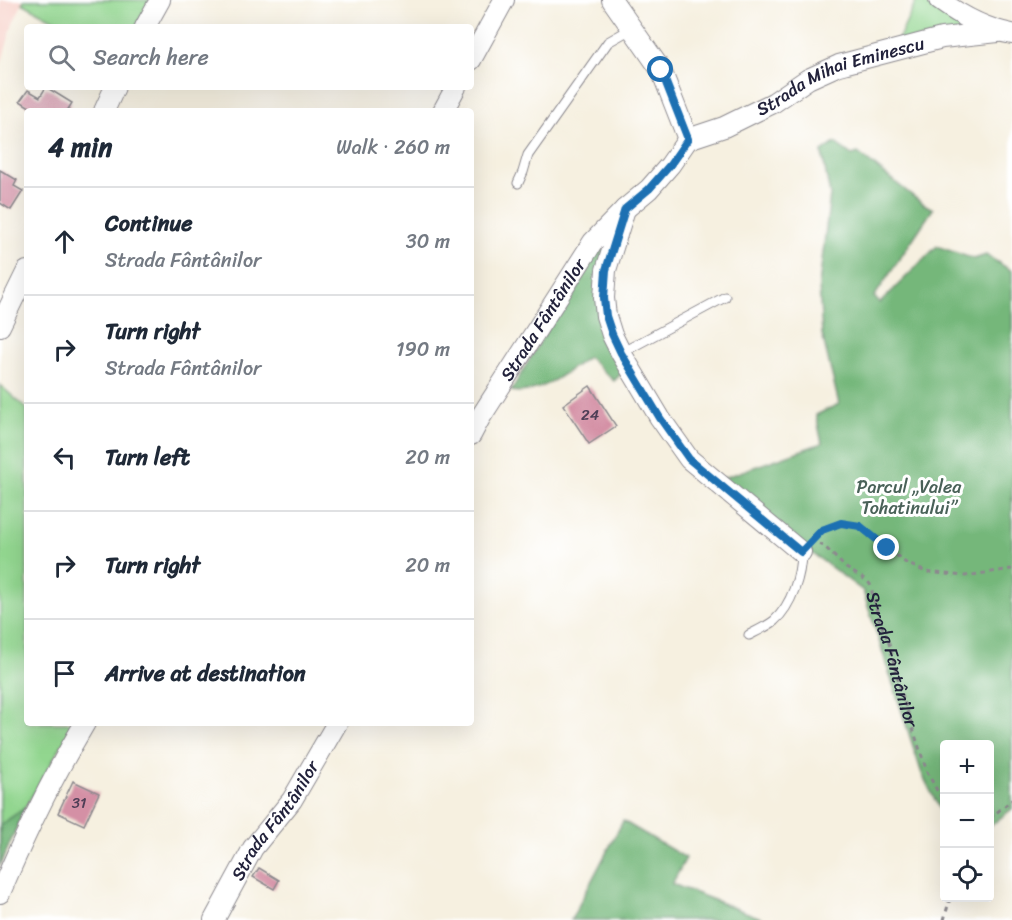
<!DOCTYPE html>
<meta charset="utf-8">
<style>
:root{--surface:#fff;--page:#f2f2f3;--text:#1f2937;--muted:#747a83;--line:#e0e1e3}
body{margin:0;font-family:Sriracha,sans-serif;background:var(--page);color:var(--text)}
.controls{position:absolute;right:18px;bottom:18px;display:grid;overflow:hidden;border-radius:6px;box-shadow:0 6px 24px #0002}
.controls button{width:54px;height:54px;display:grid;place-items:center;padding:0;border:0;border-bottom:2px solid var(--line);background:var(--surface);color:var(--text);font:30px sans-serif}
.stop{position:absolute;width:18px;height:18px;margin:-14px;border:4px solid #1f6fb2;border-radius:50%;background:#fff}
.stop.end{background:#1f6fb2;border-color:#fff;box-shadow:0 2px 6px #0008}
.list{margin:0;padding:0;list-style:none}
h2{display:flex;justify-content:space-between;align-items:center;height:78px;margin:0;padding:0 24px;font-size:26px}
h2 small{font-size:20px;font-weight:400;color:var(--muted)}
.list li{display:grid;grid-template-columns:39px 1fr auto;gap:18px;align-items:center;box-sizing:border-box;height:108px;padding:0 24px;border-top:2px solid var(--line)}
.list b{display:block;font-size:22px;white-space:nowrap}
.list p{margin:0;font-size:20px;white-space:nowrap;color:var(--muted)}
.list em{font-size:20px;font-style:normal;color:var(--muted)}
.icon{flex:none;width:33px;height:33px;fill:none;stroke:currentColor;stroke-width:2;stroke-linecap:round;stroke-linejoin:round}
.map{position:relative;flex:none;width:1012px;height:920px;overflow:hidden}
.search{position:absolute;background:var(--surface);box-shadow:0 6px 24px #0002;left:24px;top:24px;width:450px;height:66px;display:flex;align-items:center;gap:15px;box-sizing:border-box;padding:0 21px;border-radius:6px;color:var(--muted);font-size:22px}
.panel{position:absolute;background:var(--surface);box-shadow:0 6px 24px #0002;left:24px;top:108px;width:450px;height:618px;border-radius:6px}
.map>svg:first-child{display:block}
.built{fill:#f7d1c9}
.green{fill:#92d68f;stroke:#5a7c65;stroke-width:1.5}
.forest{fill:#75b77a;stroke:#4c6c5a;stroke-width:1.5}
.building{fill:#d490a5}
.lines{fill:none;stroke-linecap:round;stroke-linejoin:round}
.lane-casing{stroke:#8c898e;stroke-width:11}
.street-casing{stroke:#8c898e;stroke-width:22}
.path{stroke:#8c898e;stroke-width:3;stroke-dasharray:4.5 4.5;stroke-linecap:butt}
.lane{stroke:#fff;stroke-width:9}
.street{stroke:#fff;stroke-width:20}
.route{stroke:#1f6fb2;stroke-width:8}
.labels{text-anchor:middle;stroke-width:6;stroke-linejoin:round;paint-order:stroke}
.number-label{font-size:15px;fill:#4e3e56}
.street-label{font-size:18px;fill:#22223b;stroke:#fff}
.park-label{font-size:18px;fill:#496158;stroke:#fff}
</style>
<div class="map">
<svg width="1012" height="920" viewBox="0 0 1012 920">
<rect width="100%" height="100%" fill="#fff"/>
<filter id="ink" filterUnits="userSpaceOnUse"><feTurbulence type="fractalNoise" baseFrequency=".0167" numOctaves="2"/><feDisplacementMap in="SourceGraphic" scale="12" xChannelSelector="R" yChannelSelector="G"/><feConvolveMatrix kernelMatrix="1 2 1 2 8 2 1 2 1" color-interpolation-filters="sRGB"/></filter>
<filter id="wash" filterUnits="userSpaceOnUse"><feTurbulence type="fractalNoise" baseFrequency=".008" numOctaves="4" result="noise"/><feDisplacementMap in="SourceGraphic" scale="24" xChannelSelector="R" yChannelSelector="G"/><feGaussianBlur stdDeviation="1.35" result="paint"/><feColorMatrix in="noise" values="0 0 0 0 0 0 0 0 0 0 0 0 0 0 0 0 0 1.4 0 .05"/><feComposite in="paint" operator="in"/></filter>
<g filter="url(#wash)">
<rect width="100%" height="100%" fill="#f6f0e0"/>
<!-- built -->
<path class="built" d="M0 0H24L13 23 0 68Z"/>
<!-- green -->
<path class="green" d="M24 0H150L136 27H67L22 3Z
M917 0H930L978 30 897 42Z
M0 385 27 409V723H75L25 808 0 866Z"/>
<!-- forest -->
<path class="forest" d="M835 143 852 155 858 153 922 203 933 209 874 297 880 303 937 246 974 259 986 255 1012 271V809L990 826V744H944V818L922 774 863 591 809 551 723 478 822 443 816 415 839 404 822 334 819 285 830 195 822 152Z
M612 228 599 313 605 347 624 371 614 381 588 357C566 372 540 396 511 391L594 249Z
M25 808 0 866V825Z
M623 821 686 858 672 884 766 920H571Z"/>
<g id="blocks">
<!-- building -->
<path class="building" d="M46 87 72 103 67 111H36L20 101 28 90 40 97Z
M0 170 17 180 14 186 23 191 11 210 0 203Z
M590 386 616 426 589 444 563 405Z
M73 781 99 793 84 825 58 813Z
M259 868 279 880 274 889 253 877Z"/>
</g>
</g>
<g filter="url(#ink)">
<use href="#blocks" fill-opacity="0" stroke="#8c898e" stroke-width="1.5"/>
<g class="lines">
<defs>
<path id="lane" d="M518 183 523 172 528 155 608 42 631 29
M621 353 725 297
M749 635C757 631 766 627 774 621 792 605 801 575 801 552"/>
<g id="street">
<path d="M612 0 661 70 688 139"/>
<path d="M939 0C961 16 985 29 1012 34"/>
<path d="M145 27 160 0"/>
<path d="M471 60 504 0"/>
<path d="M104 111 115 87"/>
<path d="M443 111 456 87"/>
<path id="s2" d="M688 139 724 127 773 103 808 79 839 65 942 38 998 32"/>
<path d="M625 209 606 270 604 298 606 316 612 335 621 353 660 418 689 459 801 552"/>
<path d="M0 326 27 271"/>
<path id="s3" d="M471 435 480 418 593 242 625 209 649 189 670 165 688 139"/>
<path d="M0 893C25 834 52 778 85 723"/>
<path id="s4" d="M214 920 253 848 292 800 337 723"/>
</g>
</defs>
<!-- lane casing -->
<use href="#lane" class="lane-casing"/>
<!-- street casing -->
<use href="#street" class="street-casing"/>
<!-- path -->
<g class="path">
<path d="M813 539 822 530 841 523 860 526 906 563 926 572 965 576 1012 569"/>
<path id="s1" d="M819 544 824 546 846 568 866 580 870 584 879 619 889 643 903 698 927 772 944 803"/>
<path d="M990 818 1012 800"/>
<path d="M944 920 950 898"/>
</g>
<!-- lane -->
<use href="#lane" class="lane"/>
<!-- street -->
<use href="#street" class="street"/>
</g>
</g>
<g class="lines" filter="url(#ink)">
<!-- route -->
<path class="route" d="M661 70 688 139 670 165 649 189 625 209 606 270 604 298 606 316 612 334 621 353 660 418 689 459 801 552 822 530 841 523 860 526 887 548"/>
</g>
<g class="labels">
<!-- number labels -->
<g class="number-label">
<text x="590" y="420">24</text>
<text x="79" y="808">31</text>
</g>
<!-- street labels -->
<g class="street-label">
<text dy="6" stroke="none"><textPath href="#s2" startOffset="166">Strada Mihai Eminescu</textPath></text>
<text dy="6" stroke="none"><textPath href="#s3" startOffset="136">Strada Fântânilor</textPath></text>
<text dy="6" stroke="none"><textPath href="#s1" startOffset="144">Strada Fântânilor</textPath></text>
<text dy="6" stroke="none"><textPath href="#s4" startOffset="117">Strada Fântânilor</textPath></text>
</g>
<!-- park labels -->
<g class="park-label">
<text x="909" y="493">Parcul „Valea<tspan x="909" dy="21">Tohatinului”</tspan></text>
</g>
</g>
</svg>
<div class="controls">
<button>+</button>
<button>−</button>
<button><svg class="icon" aria-label="locate" viewBox="0 0 24 24"><circle cx="12" cy="12" r="6"/><path d="M12 2v4M12 18v4M2 12h4M18 12h4"/></svg></button>
</div>
<div class="stop" style="left:661px;top:70px"></div>
<div class="stop end" style="left:887px;top:548px"></div>
<div class="search"><svg class="icon" aria-label="search" viewBox="0 0 24 24"><circle cx="10" cy="10" r="6"/><path d="M15 15l6 6"/></svg>Search here</div>
<section class="panel">
<h2>4 min<small>Walk · 260 m</small></h2>
<ul class="list">
<li><svg class="icon" aria-label="ahead" viewBox="0 0 24 24"><path d="M12 20V5M6 11l6-6 6 6"/></svg><div><b>Continue</b><p>Strada Fântânilor</p></div><em>30 m</em></li>
<li><svg class="icon" aria-label="right" viewBox="0 0 24 24"><path d="M7 20v-9h11M14 6l5 5-5 5"/></svg><div><b>Turn right</b><p>Strada Fântânilor</p></div><em>190 m</em></li>
<li><svg class="icon" aria-label="left" viewBox="0 0 24 24"><path d="M17 20v-9H6M10 6l-5 5 5 5"/></svg><div><b>Turn left</b></div><em>20 m</em></li>
<li><svg class="icon" aria-label="right" viewBox="0 0 24 24"><path d="M7 20v-9h11M14 6l5 5-5 5"/></svg><div><b>Turn right</b></div><em>20 m</em></li>
<li><svg class="icon" aria-label="arrive" viewBox="0 0 24 24"><path d="M6 21V4h12l-3 4 3 4H6"/></svg><div><b>Arrive at destination</b></div></li>
</ul>
</section>
</div>
